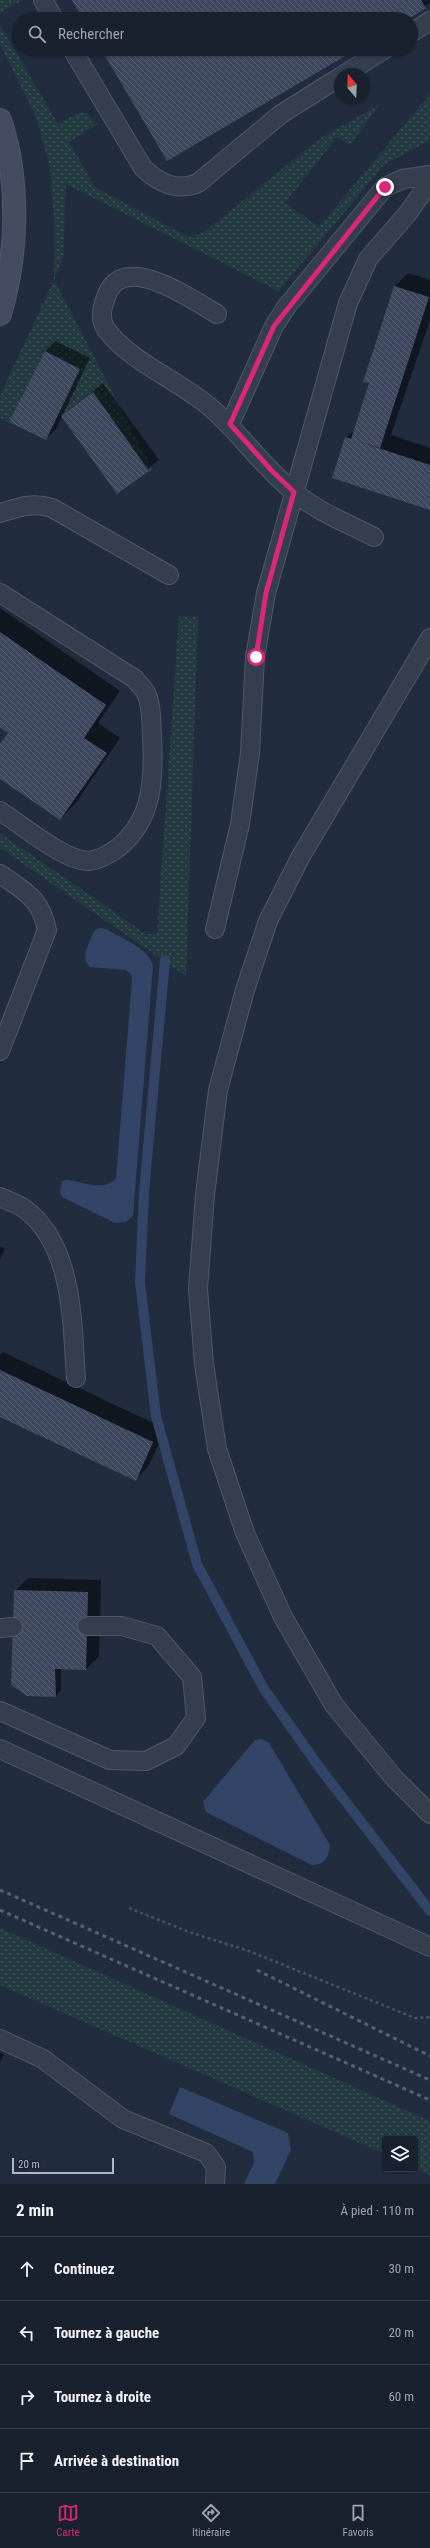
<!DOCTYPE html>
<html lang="fr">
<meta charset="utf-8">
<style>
:root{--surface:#19212f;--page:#222937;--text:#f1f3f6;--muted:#9fa3aa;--line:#373e4b;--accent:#db2777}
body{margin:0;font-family:"Roboto Condensed",sans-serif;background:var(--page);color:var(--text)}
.controls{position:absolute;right:12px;bottom:12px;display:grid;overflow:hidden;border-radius:4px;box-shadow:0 1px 3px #0004}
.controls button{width:36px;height:36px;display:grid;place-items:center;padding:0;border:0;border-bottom:1px solid var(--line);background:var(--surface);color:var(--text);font:20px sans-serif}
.compass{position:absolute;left:334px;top:68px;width:36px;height:36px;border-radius:50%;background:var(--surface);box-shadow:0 1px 3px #0004;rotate:341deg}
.scale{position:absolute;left:12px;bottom:10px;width:102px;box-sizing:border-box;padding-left:4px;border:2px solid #b1b9ca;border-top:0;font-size:11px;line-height:14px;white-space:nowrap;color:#b1b9ca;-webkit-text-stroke:3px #1a2333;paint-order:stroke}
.stop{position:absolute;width:12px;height:12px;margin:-9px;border:3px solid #db2777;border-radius:50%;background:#fff}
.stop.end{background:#db2777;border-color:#fff;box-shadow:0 1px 4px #0008}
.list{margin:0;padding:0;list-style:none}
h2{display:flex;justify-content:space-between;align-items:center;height:52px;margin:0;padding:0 16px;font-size:17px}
h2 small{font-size:13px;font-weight:400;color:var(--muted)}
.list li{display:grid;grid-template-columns:26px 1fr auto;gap:12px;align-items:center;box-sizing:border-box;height:64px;padding:0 16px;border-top:1px solid var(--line)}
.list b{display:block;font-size:15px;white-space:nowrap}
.list em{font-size:13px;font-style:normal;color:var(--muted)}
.icon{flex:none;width:22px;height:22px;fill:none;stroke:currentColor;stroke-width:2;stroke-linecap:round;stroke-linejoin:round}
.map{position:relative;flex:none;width:430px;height:2184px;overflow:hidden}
.search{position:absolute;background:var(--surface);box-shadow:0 1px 3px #0004;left:12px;right:12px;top:12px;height:44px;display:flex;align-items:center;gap:10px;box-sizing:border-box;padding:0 14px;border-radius:22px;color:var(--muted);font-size:15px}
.sheet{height:308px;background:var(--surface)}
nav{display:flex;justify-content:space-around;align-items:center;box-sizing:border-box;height:56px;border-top:1px solid var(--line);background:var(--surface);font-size:11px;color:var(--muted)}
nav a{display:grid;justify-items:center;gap:2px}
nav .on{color:var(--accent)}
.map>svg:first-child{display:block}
.grass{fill:url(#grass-dots)}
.water{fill:#334567}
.shadow{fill:#0007}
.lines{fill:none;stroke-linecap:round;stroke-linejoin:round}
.stream{stroke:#334567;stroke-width:10}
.building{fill:url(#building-back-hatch)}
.lane-casing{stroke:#505969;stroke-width:20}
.secondary-casing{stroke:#505969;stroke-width:24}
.path{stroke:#41575d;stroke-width:2.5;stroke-dasharray:3 3;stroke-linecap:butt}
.lane{stroke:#353e4e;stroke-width:18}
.secondary{stroke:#434c62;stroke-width:22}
.rail{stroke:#576176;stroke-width:3;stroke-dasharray:4 4;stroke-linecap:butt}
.route{stroke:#db2777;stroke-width:5}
</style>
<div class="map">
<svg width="430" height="2184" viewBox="0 0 430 2184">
<defs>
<pattern id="grass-dots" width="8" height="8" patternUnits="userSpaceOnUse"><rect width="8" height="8" fill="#233a40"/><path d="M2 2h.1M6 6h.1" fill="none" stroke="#41545a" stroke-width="1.8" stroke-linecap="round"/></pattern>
<pattern id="building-back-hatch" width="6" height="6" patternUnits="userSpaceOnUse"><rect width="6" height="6" fill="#3d485f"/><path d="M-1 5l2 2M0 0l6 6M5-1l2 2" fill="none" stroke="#576075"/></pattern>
</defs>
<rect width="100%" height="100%" fill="#212c3f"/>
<!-- grass -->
<path class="grass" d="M0 0H22L0 13Z
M0 25 58 124 78 113H87L97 124 69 142 95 187 188 237 204 232 321 138 379 105 350 145 337 137 285 203 319 227 430 94V140L384 165 278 292 272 288 66 184 63 258 54 280 153 470 149 471 93 393 61 416 58 415 80 369 45 351 9 422 0 418V396L54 280 55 230 50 167 36 117 0 44Z
M179 616 198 617 186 976 0 848V833L146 934H157Z
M0 1928 430 2121V2175L415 2168V2139H385V2154L0 1985Z"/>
<!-- water -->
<path class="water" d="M100 928 106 929C121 938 150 949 153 966L133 1216 126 1222 115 1223 62 1197 60 1192 62 1181 67 1180C82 1182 106 1192 116 1178L132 980 131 974 126 970 90 967C79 958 90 942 94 931Z
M262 1739 269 1743 330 1845C329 1857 325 1865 312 1865L206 1812 203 1802 255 1740Z
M180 2087 288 2133 291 2150 275 2184H244L254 2162 253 2152 169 2114Z"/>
<!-- shadow -->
<path class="shadow" d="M73 0H430V3L406 19H84Z
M408 273 430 280V320L391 435 430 448V509L346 438 356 428 370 383 365 381 395 286Z
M55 341 90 358 56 429 46 439 10 422 45 351Z
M103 383 159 460 117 493 62 416Z
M0 608 120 691 98 723 120 738 75 804 60 819 0 778V746L9 732 0 726Z
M0 1246 5 1249 0 1259Z
M3 1352 166 1429 148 1467 135 1480 0 1416V1355Z
M28 1578 101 1580 99 1656 86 1669H61V1690L56 1696 15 1591Z
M0 2053 4 2054 0 2063Z"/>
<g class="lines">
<!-- stream -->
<path class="stream" d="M165 960 144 1192 140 1282 156 1416 197 1564 264 1689 322 1771 430 1911"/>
</g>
<!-- building -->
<path class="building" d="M72 0H421L426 8 408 19H83Z
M101 49H357L167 161Z
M394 286 429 297 380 448 351 439 369 383 363 382Z
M45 351 80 369 46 440 9 422Z
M93 392 149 471 117 494 61 416Z
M345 437 430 465V510L332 478Z
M0 632 106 705 84 738 107 753 60 820 0 779V744L8 733 0 727Z
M0 1370 153 1442 136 1481 0 1417Z
M14 1590 88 1592 86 1670 55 1669 56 1697 27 1696 11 1685Z"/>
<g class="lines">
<defs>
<path id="lane" d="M43 0 54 19
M411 33 430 21
M72 49 143 168C159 183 177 192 198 183L281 114 340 77
M345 74 385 49
M217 314C192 300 122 249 106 297 102 307 99 319 106 329 128 360 175 379 205 403 238 429 261 466 294 492 318 512 347 523 374 537
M230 424 274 326 287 306 385 187 403 179 430 175
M0 513C19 507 33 502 52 508L169 575
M0 593 135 679C138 683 143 688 146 693 152 705 151 722 152 735 154 777 154 818 119 847 111 853 100 860 89 861 64 861 22 825 0 811
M430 638 301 856 268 921 245 990 218 1090 205 1195 198 1289 204 1364 217 1449 245 1533 283 1617 334 1705 394 1778 430 1814
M0 874C24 891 41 898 47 930L0 1051
M215 929 240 824 250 753 255 657 266 593 348 303 368 259 408 213 430 182
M0 1197C8 1201 18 1204 25 1209 74 1246 72 1324 76 1378
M0 1628 13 1627
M0 1711 110 1760 146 1761 176 1746 196 1718 192 1677 157 1636 122 1626H87
M0 1749 430 1947
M0 2039 43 2059 123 2119 206 2153 216 2167 215 2184"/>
<path id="secondary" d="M0 120C20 179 18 254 0 314"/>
</defs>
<!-- lane casing -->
<use href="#lane" class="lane-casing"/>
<!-- secondary casing -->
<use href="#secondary" class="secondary-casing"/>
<!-- path -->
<path class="path" d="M129 1908 189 1932 249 1951 415 2018 430 2017"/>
<!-- lane -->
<use href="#lane" class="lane"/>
<!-- secondary -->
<use href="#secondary" class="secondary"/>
<!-- rail -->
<path class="rail" d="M0 1890 430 2080
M0 1910 430 2100
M257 1970 430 2056"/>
</g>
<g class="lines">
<!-- route -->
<path class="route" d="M256 657 266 593 294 492 272 471 230 424 274 326 385 187"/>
</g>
</svg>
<div class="controls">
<button><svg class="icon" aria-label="layers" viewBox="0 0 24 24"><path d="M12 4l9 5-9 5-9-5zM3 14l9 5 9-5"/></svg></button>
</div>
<svg class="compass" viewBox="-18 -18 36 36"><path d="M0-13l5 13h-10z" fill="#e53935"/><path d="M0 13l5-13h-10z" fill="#9fa3aa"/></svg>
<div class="scale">20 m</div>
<div class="stop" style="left:256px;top:657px"></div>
<div class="stop end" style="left:385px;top:187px"></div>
<div class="search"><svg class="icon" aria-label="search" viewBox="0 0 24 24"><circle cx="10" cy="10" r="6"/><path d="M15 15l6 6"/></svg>Rechercher</div>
</div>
<section class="sheet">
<h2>2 min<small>À pied · 110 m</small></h2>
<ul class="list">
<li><svg class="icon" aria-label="ahead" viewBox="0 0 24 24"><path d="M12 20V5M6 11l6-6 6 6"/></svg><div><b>Continuez</b></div><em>30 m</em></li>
<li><svg class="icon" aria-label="left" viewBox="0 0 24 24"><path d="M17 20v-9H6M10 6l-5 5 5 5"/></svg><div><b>Tournez à gauche</b></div><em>20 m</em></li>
<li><svg class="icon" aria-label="right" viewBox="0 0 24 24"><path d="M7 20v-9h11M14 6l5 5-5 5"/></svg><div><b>Tournez à droite</b></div><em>60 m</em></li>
<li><svg class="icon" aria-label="arrive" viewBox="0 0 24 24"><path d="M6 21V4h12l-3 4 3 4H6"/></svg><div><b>Arrivée à destination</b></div></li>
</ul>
</section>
<nav>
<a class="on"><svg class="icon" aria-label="map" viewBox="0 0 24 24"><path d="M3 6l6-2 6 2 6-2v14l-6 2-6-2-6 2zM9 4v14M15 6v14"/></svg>Carte</a>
<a><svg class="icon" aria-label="directions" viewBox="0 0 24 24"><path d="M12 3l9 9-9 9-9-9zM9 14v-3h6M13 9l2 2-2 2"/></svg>Itinéraire</a>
<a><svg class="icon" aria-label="saved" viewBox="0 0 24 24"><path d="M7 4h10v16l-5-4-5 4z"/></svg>Favoris</a>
</nav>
